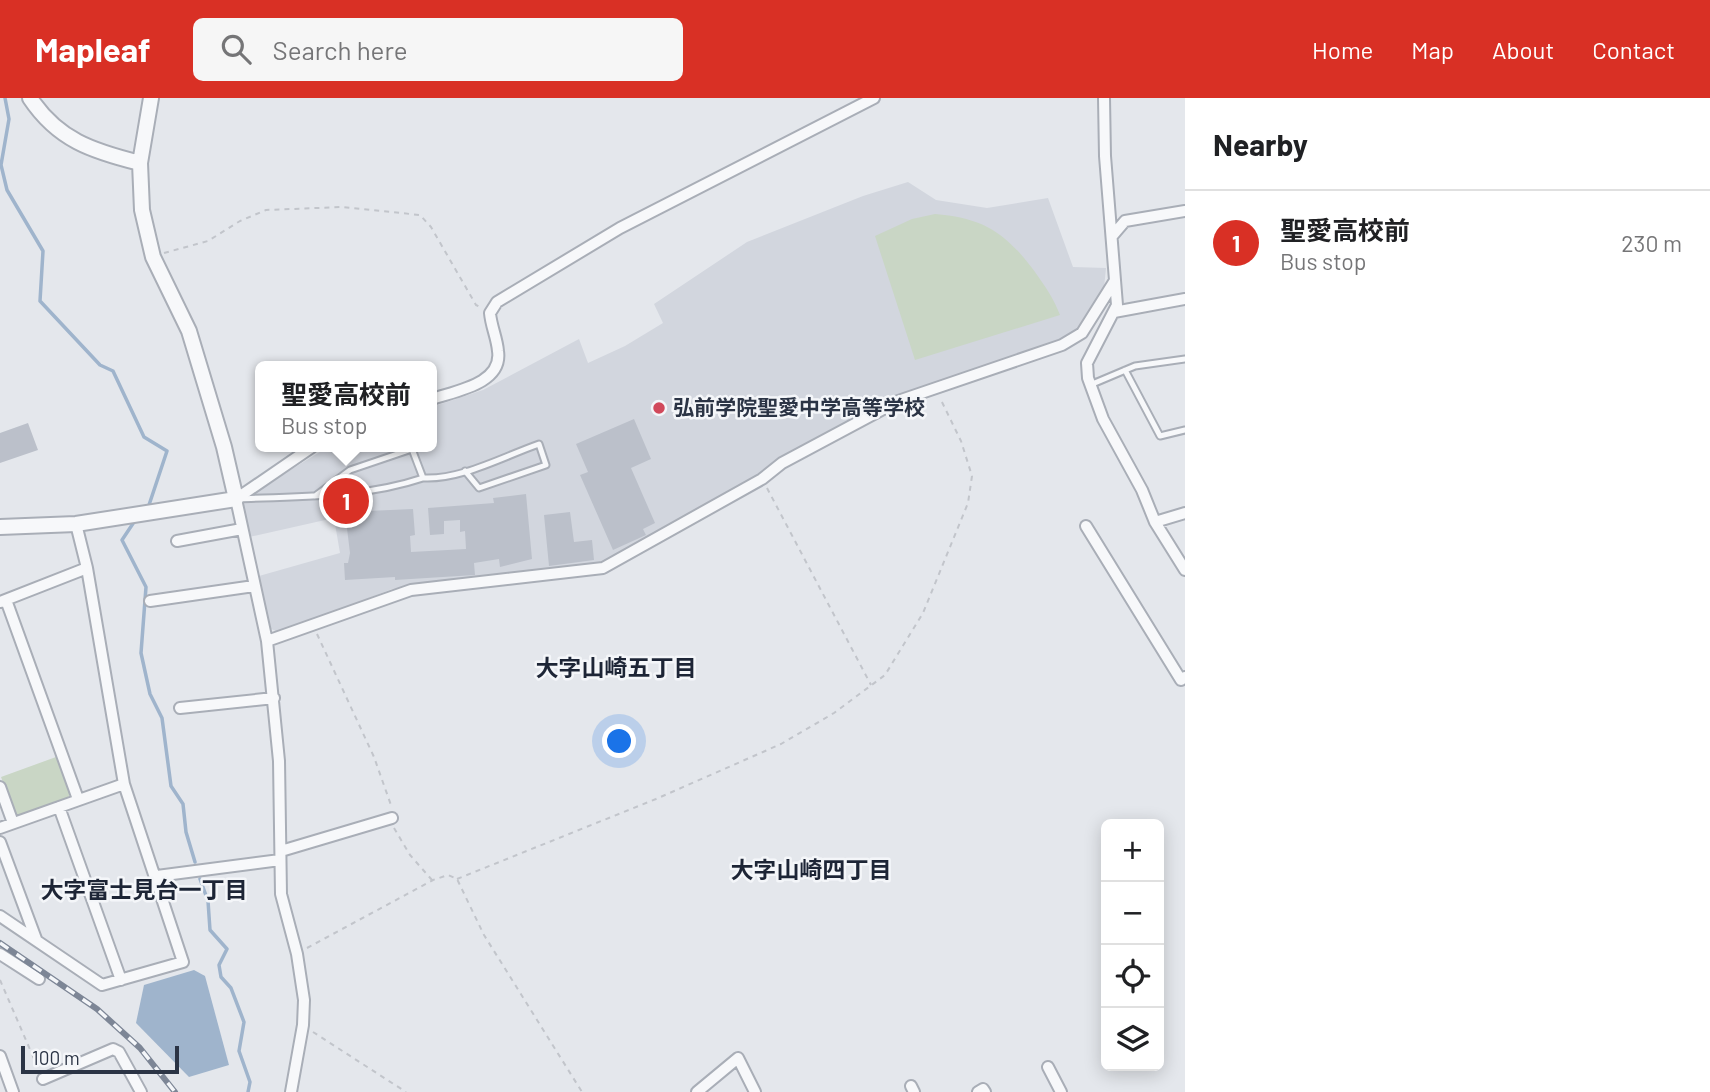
<!DOCTYPE html>
<meta charset="utf-8">
<style>
:root{--surface:#fff;--page:#f6f6f6;--text:#202124;--muted:#757577;--line:#e0e0e0;--accent:#d93025}
body{margin:0;font-family:Barlow,"Noto Sans JP",sans-serif;background:var(--page);color:var(--text)}
.controls{position:absolute;right:21px;bottom:21px;display:grid;overflow:hidden;border-radius:10px;box-shadow:0 4px 18px #0003}
.controls button{width:63px;height:63px;display:grid;place-items:center;padding:0;border:0;border-bottom:2px solid var(--line);background:var(--surface);color:var(--text);font:35px sans-serif}
.scale{position:absolute;left:21px;bottom:18px;width:158px;box-sizing:border-box;padding-left:7px;border:4px solid #2b3445;border-top:0;font-size:19px;line-height:24px;white-space:nowrap;color:#2b3445;-webkit-text-stroke:5px #f4f6f9;paint-order:stroke}
.you{position:absolute;left:620px;top:644px;width:24px;height:24px;margin:-18px;border:5px solid #fff;border-radius:50%;background:#1a73e8;box-shadow:0 0 0 10px #1a73e833}
.badge{display:grid;place-items:center;width:46px;height:46px;border-radius:50%;background:var(--accent);color:#fff;font-size:23px;font-weight:700}
.pin{position:absolute;translate:-50% -50%;border:4px solid #fff;box-shadow:0 2px 7px #0006}
.popup{position:absolute;left:255px;top:263px;width:182px;height:91px;box-sizing:border-box;display:grid;place-content:center;border-radius:10px;background:var(--surface);filter:drop-shadow(0 2px 5px #0005);font-size:23px;white-space:nowrap;color:var(--muted)}
.popup b{font-size:26px;color:var(--text)}
.popup::after{content:'';position:absolute;left:50%;top:100%;margin-left:-14px;border:14px solid transparent;border-top-color:var(--surface)}
.list{margin:0;padding:0;list-style:none}
h2{display:flex;justify-content:space-between;align-items:center;height:91px;margin:0;padding:0 28px;font-size:30px}
h2 small{font-size:23px;font-weight:400;color:var(--muted)}
.list li{display:grid;grid-template-columns:46px 1fr auto;gap:21px;align-items:center;box-sizing:border-box;height:105px;padding:0 28px;border-top:2px solid var(--line)}
.list b{display:block;font-size:26px;white-space:nowrap}
.list p{margin:0;font-size:23px;white-space:nowrap;color:var(--muted)}
.list em{font-size:23px;font-style:normal;color:var(--muted)}
.icon{flex:none;width:38px;height:38px;fill:none;stroke:currentColor;stroke-width:2;stroke-linecap:round;stroke-linejoin:round}
.map{position:relative;flex:none;width:1185px;height:994px;overflow:hidden}
header{display:flex;align-items:center;gap:42px;box-sizing:border-box;height:98px;padding:0 35px;background:var(--accent);color:#fff}
header strong{font-size:33px}
nav{display:flex;gap:38px;margin-inline-start:auto;font-size:24px}
.search{width:490px;height:63px;background:var(--page);display:flex;align-items:center;gap:18px;box-sizing:border-box;padding:0 24px;border-radius:10px;color:var(--muted);font-size:26px}
main{display:flex}
aside{flex:1;background:var(--surface)}
.map>svg:first-child{display:block}
.built{fill:#d2d6de}
.green{fill:#c9d6c5}
.water{fill:#9fb4cc}
.lines{fill:none;stroke-linecap:round;stroke-linejoin:round}
.stream{stroke:#9fb4cc;stroke-width:3.5}
.building{fill:#bbc0ca}
.service-casing{stroke:#a9aeb7;stroke-width:9}
.minor-casing{stroke:#a9aeb7;stroke-width:14}
.tertiary-casing{stroke:#a9aeb7;stroke-width:18}
.path{stroke:#c2c5cb;stroke-width:2;stroke-dasharray:5 5;stroke-linecap:butt}
.service{stroke:#f7f8fa;stroke-width:5}
.minor{stroke:#f7f8fa;stroke-width:10}
.tertiary{stroke:#f7f8fa;stroke-width:14}
.rail-casing{stroke:#7d8696;stroke-width:6}
.rail{stroke:#f4f6f9;stroke-width:3.5;stroke-dasharray:10;stroke-linecap:butt}
.poi-dot{fill:#d1495b;stroke:#f4f6f9;stroke-width:2.5}
.labels{text-anchor:middle;stroke-width:5;stroke-linejoin:round;paint-order:stroke}
.poi-label{font-size:21px;font-weight:bold;fill:#2b3445;stroke:#f4f6f9;text-anchor:start}
.neighbourhood-label{font-size:23px;font-weight:bold;fill:#1d2536;stroke:#f4f6f9}
</style>
<header>
<strong>Mapleaf</strong>
<div class="search"><svg class="icon" aria-label="search" viewBox="0 0 24 24"><circle cx="10" cy="10" r="6"/><path d="M15 15l6 6"/></svg>Search here</div>
<nav><a>Home</a><a>Map</a><a>About</a><a>Contact</a></nav>
</header>
<main>
<div class="map">
<svg width="1185" height="994" viewBox="0 0 1185 994">
<rect width="100%" height="100%" fill="#e4e7ec"/>
<!-- built -->
<path class="built" d="M908 84 936 102 987 110 1048 100 1073 169 1106 170 1103 200 1077 242 921 296 606 465 392 491 280 535 269 530 259 478 340 455 334 420 249 439 241 404 261 390 328 349H432V309L483 292 579 241 588 265 625 248 663 225 654 206 747 144 863 98Z"/>
<!-- green -->
<path class="green" d="M935 116C984 120 1006 135 1035 174 1045 188 1054 201 1060 217L915 262 875 138 912 121Z
M56 659 70 696 67 701 19 719 15 716 1 679Z"/>
<!-- water -->
<path class="water" d="M194 872 205 878 229 967 189 979 136 925 144 887Z"/>
<g class="lines">
<!-- stream -->
<path class="stream" d="M5 0 9 21 1 67 7 92 43 153 40 203 100 267 113 273 144 339 167 353 149 407
M134 424 122 442 146 489 141 555 150 596 162 620 171 688 183 706 186 734 195 764
M200 781 208 803 210 832 227 851 219 867 221 879 231 890 244 924 239 953 250 984 248 994"/>
</g>
<!-- building -->
<path class="building" d="M634 321 651 361 631 370 655 425 643 431 646 437 613 452 580 377 588 374 576 346Z
M28 325 38 352 0 365V335Z
M526 396 532 461 500 469 499 461 474 465 475 477 395 482V479L345 482 344 465H348L350 455 345 414 413 411 415 437 410 438 411 454 466 451 465 433 460 434V422L444 423V436L430 437 428 410 494 405 493 400Z
M570 414 574 444 592 442 594 462 549 468 544 417Z"/>
<g class="lines">
<defs>
<path id="service" d="M1125 272 1160 338 1185 332
M1090 287 1135 268 1185 261
M423 380C461 382 502 359 539 346L546 367 479 390 465 373
M239 401C301 398 363 400 423 380L412 351 350 372 315 398"/>
<path id="minor" d="M1104 0 1105 58 1117 207 1087 265 1088 280 1103 321 1142 392 1155 424 1185 472
M1113 137 1125 123 1185 113
M1114 214 1185 201
M432 301C455 293 503 286 498 253 497 240 491 228 490 215L497 204 620 130 874 0
M1155 424 1185 415
M1086 428 1181 582 1185 579
M177 443 242 431
M6 502 78 701
M150 503 254 488
M0 504 87 470
M267 543 411 492 603 470 762 381 782 365 898 303 1062 247 1082 235 1114 184
M180 610 274 600
M0 689 13 725
M59 709 121 882
M0 730 124 686
M0 744 36 841
M281 753 392 720
M157 778 280 762
M0 818 102 887 183 864 124 686 87 470 76 426
M0 856 39 881
M0 958 13 994
M1048 969 1061 994
M43 981 113 951 119 954 141 994
M911 988 914 994
M291 994 303 927 304 902 297 856 281 796 279 663 267 543 236 401 312 349
M697 994 738 960 755 994
M978 994 983 991 985 994"/>
<path id="tertiary" d="M30 0C58 42 92 53 140 65
M0 429 76 426 236 401 224 349 189 233 153 159 142 112 140 65 151 0"/>
</defs>
<!-- service casing -->
<use href="#service" class="service-casing"/>
<!-- minor casing -->
<use href="#minor" class="minor-casing"/>
<!-- tertiary casing -->
<use href="#tertiary" class="tertiary-casing"/>
<!-- path -->
<path class="path" d="M164 155 208 143 240 123 266 112 342 109 420 117 431 129 476 207 482 210
M767 390 871 587
M317 536 374 659 392 710
M394 730 410 757 432 782
M457 781 656 701 781 646 834 615 885 577 923 515 968 405 972 378 961 343 940 300
M307 850 433 782 448 777 457 781 484 837 582 994
M0 882 38 970
M313 934 406 994"/>
<!-- service -->
<use href="#service" class="service"/>
<!-- minor -->
<use href="#minor" class="minor"/>
<!-- tertiary -->
<use href="#tertiary" class="tertiary"/>
<defs>
<path id="rail" d="M0 845 97 911 140 950 175 994"/>
</defs>
<!-- rail casing -->
<use href="#rail" class="rail-casing"/>
<!-- rail -->
<use href="#rail" class="rail"/>
</g>
<!-- markers -->
<circle class="poi-dot" cx="659" cy="310" r="7"/>
<g class="labels">
<!-- poi labels -->
<g class="poi-label">
<text x="673" y="317">弘前学院聖愛中学高等学校</text>
</g>
<!-- neighbourhood labels -->
<g class="neighbourhood-label">
<text x="616" y="578">大字山崎五丁目</text>
<text x="811" y="780">大字山崎四丁目</text>
<text x="144" y="800">大字富士見台一丁目</text>
</g>
</g>
</svg>
<div class="controls">
<button>+</button>
<button>−</button>
<button><svg class="icon" aria-label="locate" viewBox="0 0 24 24"><circle cx="12" cy="12" r="6"/><path d="M12 2v4M12 18v4M2 12h4M18 12h4"/></svg></button>
<button><svg class="icon" aria-label="layers" viewBox="0 0 24 24"><path d="M12 4l9 5-9 5-9-5zM3 14l9 5 9-5"/></svg></button>
</div>
<div class="scale">100 m</div>
<div class="you"></div>
<div class="pin badge" style="left:346px;top:403px">1</div>
<div class="popup"><b>聖愛高校前</b>Bus stop</div>
</div>
<aside>
<h2>Nearby<small></small></h2>
<ul class="list">
<li><span class="badge">1</span><div><b>聖愛高校前</b><p>Bus stop</p></div><em>230 m</em></li>
</ul>
</aside>
</main>
